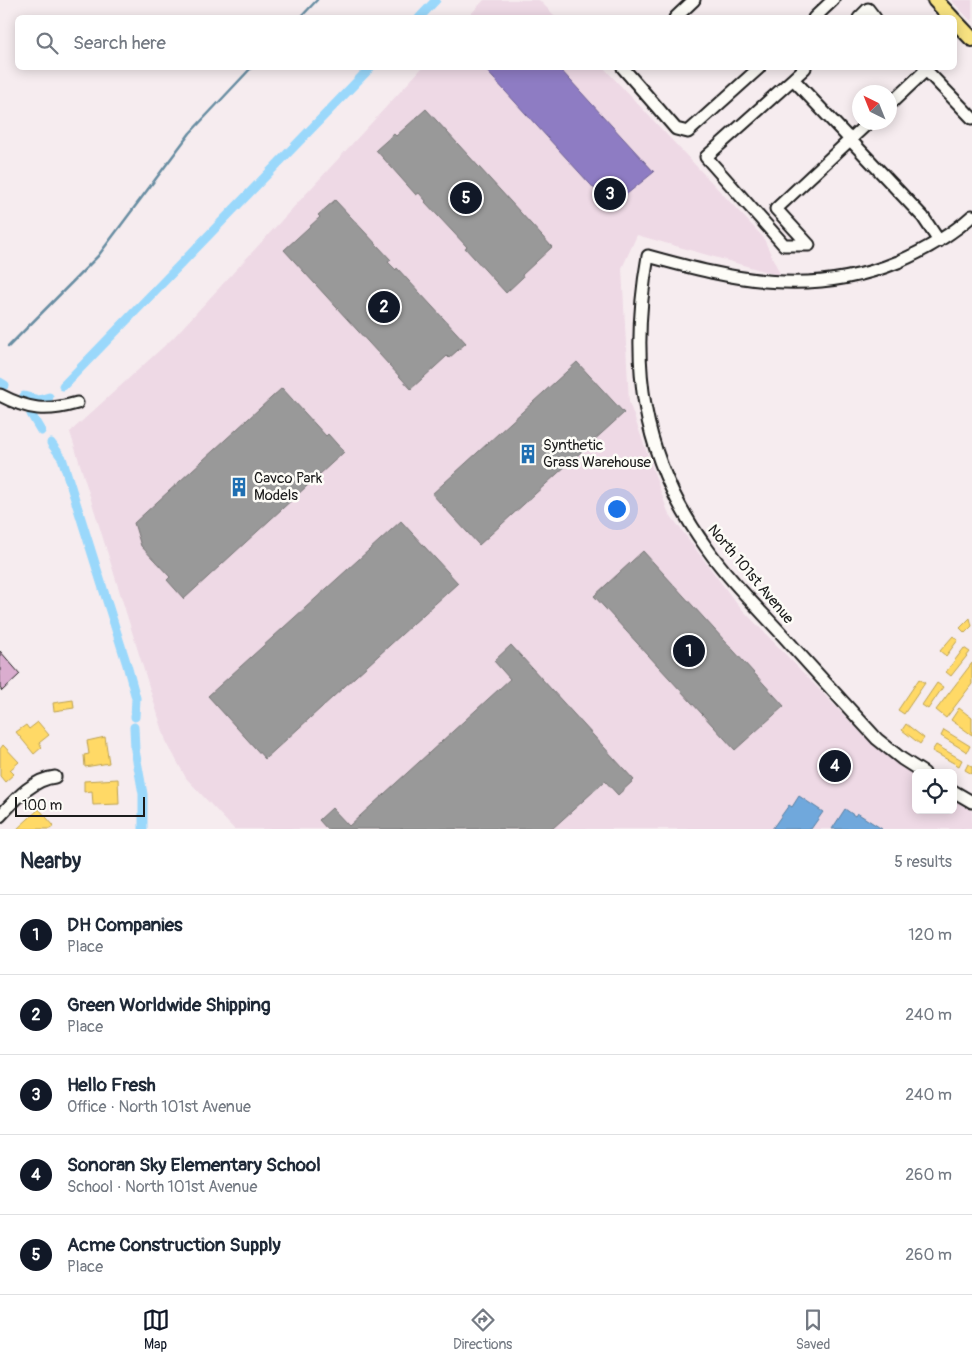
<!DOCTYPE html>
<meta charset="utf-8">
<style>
:root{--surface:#fff;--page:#f2f2f3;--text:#1f2937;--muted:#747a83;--line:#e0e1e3;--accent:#111827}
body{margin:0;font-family:Pangolin,sans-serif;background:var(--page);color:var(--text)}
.controls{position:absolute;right:15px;bottom:15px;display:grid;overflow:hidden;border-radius:8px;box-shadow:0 2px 12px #0003}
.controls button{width:45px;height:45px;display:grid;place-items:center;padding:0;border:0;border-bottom:1px solid var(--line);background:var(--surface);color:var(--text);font:25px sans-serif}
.compass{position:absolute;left:852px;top:85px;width:45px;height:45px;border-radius:50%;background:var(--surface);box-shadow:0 2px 12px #0003;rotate:317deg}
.scale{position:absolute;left:15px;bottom:12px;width:130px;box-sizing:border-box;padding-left:5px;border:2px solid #1c1c1c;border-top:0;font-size:14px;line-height:18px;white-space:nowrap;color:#1c1c1c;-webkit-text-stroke:4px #fdfcf7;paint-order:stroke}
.you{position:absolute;left:616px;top:508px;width:18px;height:18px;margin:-12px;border:4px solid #fff;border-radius:50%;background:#1a73e8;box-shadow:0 0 0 8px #1a73e833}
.badge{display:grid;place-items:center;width:32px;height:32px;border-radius:50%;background:var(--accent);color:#fff;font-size:16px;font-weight:700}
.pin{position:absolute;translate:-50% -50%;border:2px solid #fff;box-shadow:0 1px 5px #0006}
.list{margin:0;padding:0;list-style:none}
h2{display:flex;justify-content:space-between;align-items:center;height:65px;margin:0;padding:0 20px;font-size:21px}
h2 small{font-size:16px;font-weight:400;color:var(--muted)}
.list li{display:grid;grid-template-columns:32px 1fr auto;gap:15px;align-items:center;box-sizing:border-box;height:80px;padding:0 20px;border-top:1px solid var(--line)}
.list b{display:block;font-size:19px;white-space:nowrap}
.list p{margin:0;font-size:16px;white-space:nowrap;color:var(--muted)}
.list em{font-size:16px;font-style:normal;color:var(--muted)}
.icon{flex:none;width:28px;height:28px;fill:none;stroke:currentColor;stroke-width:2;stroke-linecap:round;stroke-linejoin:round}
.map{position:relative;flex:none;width:972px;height:829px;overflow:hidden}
.search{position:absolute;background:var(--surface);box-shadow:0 2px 12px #0003;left:15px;right:15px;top:15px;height:55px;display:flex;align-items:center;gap:12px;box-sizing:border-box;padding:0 18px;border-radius:8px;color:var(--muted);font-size:19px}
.sheet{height:465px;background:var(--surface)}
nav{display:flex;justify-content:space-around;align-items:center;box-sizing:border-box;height:70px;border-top:1px solid var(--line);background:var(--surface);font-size:14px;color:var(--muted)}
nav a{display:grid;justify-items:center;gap:2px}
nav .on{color:var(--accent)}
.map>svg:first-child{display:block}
.built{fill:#eed9e5}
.homes{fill:#ffd966;stroke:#bba050}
.offices{fill:#8e7cc3;stroke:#6c5f91}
.schools{fill:#6fa8dc;stroke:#567ea2}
.industry{fill:#999;stroke:#747474}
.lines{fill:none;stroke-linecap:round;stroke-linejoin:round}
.stream{stroke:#688da2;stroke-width:2.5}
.canal{stroke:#9ad8fb;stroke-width:9}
.building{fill:#daadcf;stroke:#1c1c1c}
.minor-casing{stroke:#1c1c1c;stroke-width:15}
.major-casing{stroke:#1c1c1c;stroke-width:18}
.minor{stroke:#fdfcf7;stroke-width:11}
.major{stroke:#f7e281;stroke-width:14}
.labels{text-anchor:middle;stroke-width:5;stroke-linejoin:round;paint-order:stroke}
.poi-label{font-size:15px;fill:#1c1c1c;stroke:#fdfcf7;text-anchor:start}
.street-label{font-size:15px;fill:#1c1c1c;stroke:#fdfcf7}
</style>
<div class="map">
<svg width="972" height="829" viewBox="0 0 972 829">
<rect width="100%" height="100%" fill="#f6ecef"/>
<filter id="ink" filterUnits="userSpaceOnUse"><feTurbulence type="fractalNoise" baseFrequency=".02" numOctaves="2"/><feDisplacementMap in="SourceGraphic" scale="10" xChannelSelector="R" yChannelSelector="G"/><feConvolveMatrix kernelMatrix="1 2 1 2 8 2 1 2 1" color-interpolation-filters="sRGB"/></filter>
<g filter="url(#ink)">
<!-- built -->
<path class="built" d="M484 0H539L556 17H468Z
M951 0H972V22Z
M422 68H604L763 237 781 276 637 235 622 268 629 402 668 512 737 604 866 738 888 757 916 775V810H953V799L972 811V829H234L186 778 166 741 70 432 173 338Z"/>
<!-- homes -->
<path class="homes" d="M970 618 972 626 965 633 960 628Z
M953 636 958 640 946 656 940 651Z
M964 648 970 652 951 676 946 672Z
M972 663V684L946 718 936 710Z
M919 679 925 683 904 714 898 710Z
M937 683 943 687 928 709 922 705Z
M73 700 74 708 54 711 53 703Z
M959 708 972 718V735L951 720Z
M38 722 49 735 39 743 42 747 34 754 16 732 26 725 29 729Z
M906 724 924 738 920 744 902 730Z
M944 730 970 746 967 752 941 736Z
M105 737 109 763 85 767 84 755 89 754 87 741Z
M3 745 19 762 10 770 14 774 5 782 0 776V749Z
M936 745 962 760 959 766 932 751Z
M968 764 972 766V774L965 770Z
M118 779 119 804 93 805 92 791 84 792V781Z
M39 809 54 826 50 829H17Z"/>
<!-- offices -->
<path class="offices" d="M484 68H559L654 172 611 207Z"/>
<!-- schools -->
<path class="schools" d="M799 796 823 812 811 829H772L789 805 792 807Z
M845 809 855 816 857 813 882 829H832Z"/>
<!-- industry -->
<path class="industry" d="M426 109 552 247 522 275 523 277 506 293 465 248 467 247 425 202 426 201 419 193 416 195 376 150 394 134 396 136Z
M335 200 391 260 388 262 396 270 397 268 466 343 449 358 447 356 411 389 284 250 320 217 318 215Z
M577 362 624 413 479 545 432 494Z
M282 388 326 436 328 434 344 452 184 599 167 580 170 577 141 546 134 523Z
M401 521 458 583 265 759 208 696Z
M643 551 784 706 735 750 594 596Z
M511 645 634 780 618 795 605 781 552 829H327L319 820 332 808 349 826 510 679 494 661Z"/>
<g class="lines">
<!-- stream -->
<path class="stream" d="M300 18 317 0
M8 347 98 256 190 133 251 68"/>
<!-- canal -->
<path class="canal" d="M419 18 436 0
M0 382 5 385
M63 386 370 68
M24 396 39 400 49 397
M31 414 41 431
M51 443 62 458 127 665 136 698 135 717
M134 727 135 750 143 794V829"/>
</g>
<!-- building -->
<path class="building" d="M0 651 20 674 2 691 0 688Z"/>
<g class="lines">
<defs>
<path id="minor" d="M675 18 694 0
M814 18 833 0
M859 18 868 9 875 18
M623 68 676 129 688 132 759 68
M805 68 793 79 923 217 939 241
M924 68 972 118
M793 79 706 157 784 245H809L776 209 869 122
M890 104 926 70
M0 395C29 410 46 412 77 403
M924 773 902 759 877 739C844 703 811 667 778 630 753 603 727 577 706 547 641 457 629 363 648 256 735 280 810 298 898 262 925 250 950 236 972 216
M953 791 972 802
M0 816C15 800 33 779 55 777"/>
<path id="major" d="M935 0 952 18
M954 20 972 39"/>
</defs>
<!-- minor casing -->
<use href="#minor" class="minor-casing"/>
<!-- major casing -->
<use href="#major" class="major-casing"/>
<!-- minor -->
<use href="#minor" class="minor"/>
<!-- major -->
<use href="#major" class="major"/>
</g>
</g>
<!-- icons -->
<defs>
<symbol id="building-bare" viewBox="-9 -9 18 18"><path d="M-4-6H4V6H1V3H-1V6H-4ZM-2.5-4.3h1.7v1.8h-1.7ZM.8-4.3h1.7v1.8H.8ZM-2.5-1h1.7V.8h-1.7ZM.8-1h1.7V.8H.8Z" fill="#1f6fb2" stroke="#fdfcf7" stroke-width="2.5" paint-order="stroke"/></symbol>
</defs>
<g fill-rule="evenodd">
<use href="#building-bare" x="514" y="440" width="28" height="28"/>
<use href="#building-bare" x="225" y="473" width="28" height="28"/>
</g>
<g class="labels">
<!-- poi labels -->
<g class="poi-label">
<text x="543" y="450">Synthetic<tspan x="543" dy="17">Grass Warehouse</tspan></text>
<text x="254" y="483">Cavco Park<tspan x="254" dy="17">Models</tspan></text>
</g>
<!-- street labels -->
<g class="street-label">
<text transform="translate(751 574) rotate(50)" y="5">North 101st Avenue</text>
</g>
</g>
</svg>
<div class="controls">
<button><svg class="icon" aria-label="locate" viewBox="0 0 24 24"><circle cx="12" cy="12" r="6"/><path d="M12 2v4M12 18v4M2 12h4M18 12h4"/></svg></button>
</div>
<svg class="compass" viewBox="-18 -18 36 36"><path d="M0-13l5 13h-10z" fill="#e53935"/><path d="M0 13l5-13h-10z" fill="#747a83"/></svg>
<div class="scale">100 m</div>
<div class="you"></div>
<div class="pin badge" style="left:689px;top:651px">1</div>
<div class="pin badge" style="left:384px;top:307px">2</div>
<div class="pin badge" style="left:610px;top:194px">3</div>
<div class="pin badge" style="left:835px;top:766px">4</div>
<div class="pin badge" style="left:466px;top:198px">5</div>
<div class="search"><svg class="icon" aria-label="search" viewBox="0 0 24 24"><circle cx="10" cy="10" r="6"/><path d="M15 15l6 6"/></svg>Search here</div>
</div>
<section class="sheet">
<h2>Nearby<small>5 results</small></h2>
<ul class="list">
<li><span class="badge">1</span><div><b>DH Companies</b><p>Place</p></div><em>120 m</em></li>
<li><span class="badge">2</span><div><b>Green Worldwide Shipping</b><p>Place</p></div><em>240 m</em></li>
<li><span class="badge">3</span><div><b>Hello Fresh</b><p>Office · North 101st Avenue</p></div><em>240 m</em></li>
<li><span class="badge">4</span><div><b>Sonoran Sky Elementary School</b><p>School · North 101st Avenue</p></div><em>260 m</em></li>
<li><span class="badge">5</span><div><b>Acme Construction Supply</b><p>Place</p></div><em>260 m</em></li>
</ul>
</section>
<nav>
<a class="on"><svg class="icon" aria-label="map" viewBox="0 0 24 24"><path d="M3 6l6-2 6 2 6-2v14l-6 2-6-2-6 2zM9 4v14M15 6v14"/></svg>Map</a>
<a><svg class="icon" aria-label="directions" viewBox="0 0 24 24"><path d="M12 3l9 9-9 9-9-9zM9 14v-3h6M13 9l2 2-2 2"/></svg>Directions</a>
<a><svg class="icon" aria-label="saved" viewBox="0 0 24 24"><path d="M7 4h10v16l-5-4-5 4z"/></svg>Saved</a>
</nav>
